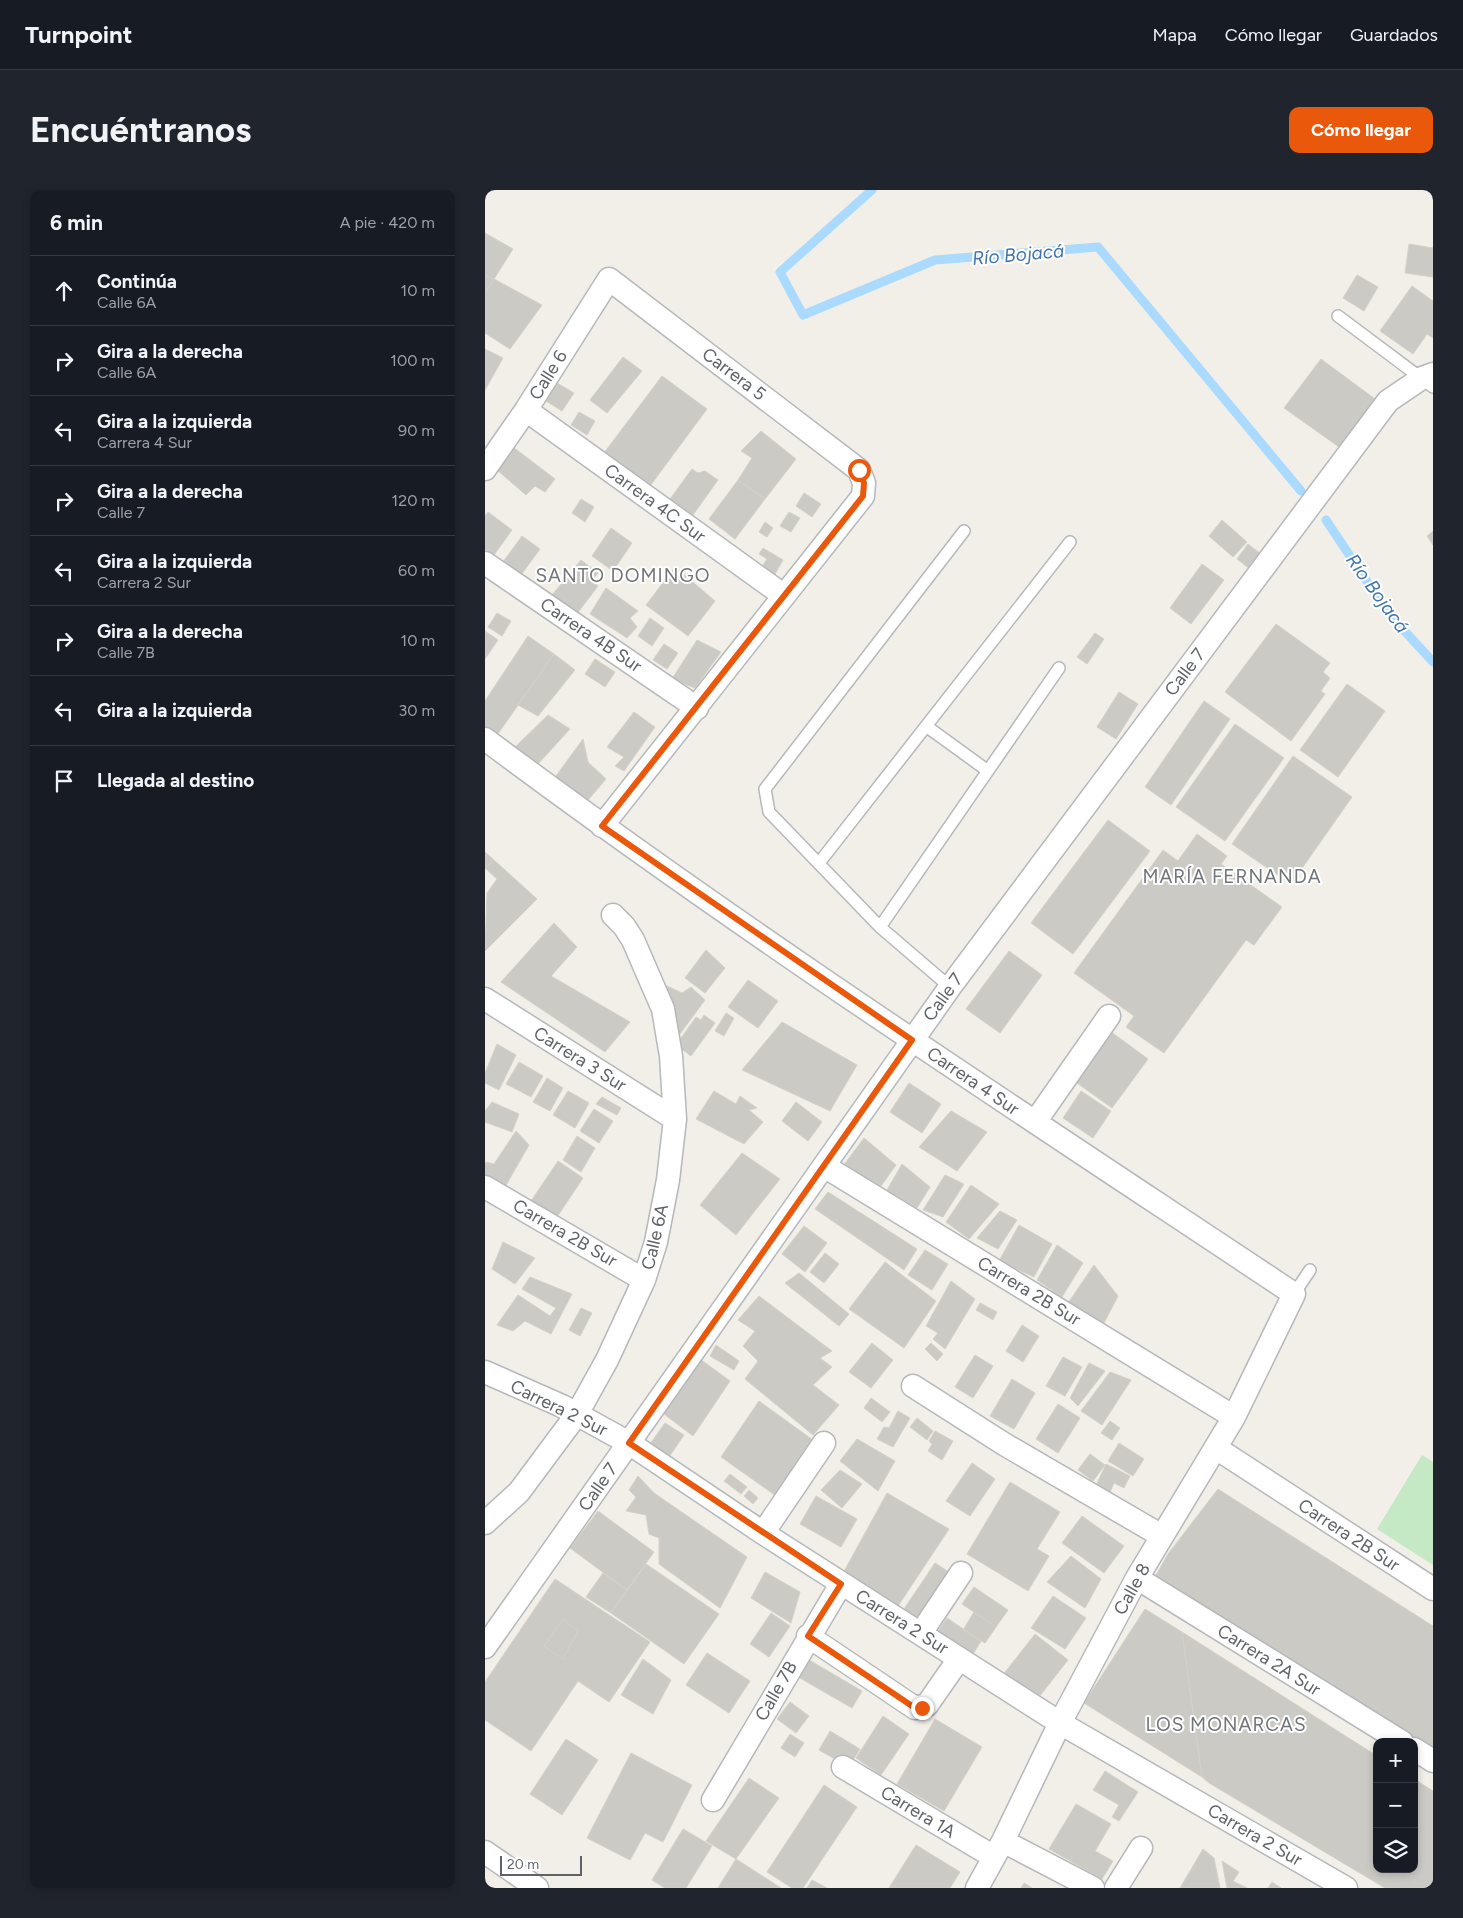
<!DOCTYPE html>
<html lang="es">
<meta charset="utf-8">
<style>
:root{--surface:#171b24;--page:#20242c;--text:#f1f3f6;--muted:#9ea1a6;--line:#363941;--accent:#ea580c}
body{margin:0;font-family:Figtree,sans-serif;background:var(--page);color:var(--text)}
.controls{position:absolute;right:15px;bottom:15px;display:grid;overflow:hidden;border-radius:10px;box-shadow:0 2px 8px #0003}
.controls button{width:45px;height:45px;display:grid;place-items:center;padding:0;border:0;border-bottom:1px solid var(--line);background:var(--surface);color:var(--text);font:25px sans-serif}
.scale{position:absolute;left:15px;bottom:12px;width:82px;box-sizing:border-box;padding-left:5px;border:2px solid #5f6368;border-top:0;font-size:14px;line-height:18px;white-space:nowrap;color:#5f6368;-webkit-text-stroke:4px #fff;paint-order:stroke}
.stop{position:absolute;width:15px;height:15px;margin:-11px;border:4px solid #ea580c;border-radius:50%;background:#fff}
.stop.end{background:#ea580c;border-color:#fff;box-shadow:0 1px 5px #0008}
.list{margin:0;padding:0;list-style:none}
h2{display:flex;justify-content:space-between;align-items:center;height:65px;margin:0;padding:0 20px;font-size:21px}
h2 small{font-size:16px;font-weight:400;color:var(--muted)}
.list li{display:grid;grid-template-columns:32px 1fr auto;gap:15px;align-items:center;box-sizing:border-box;height:70px;padding:0 20px;border-top:1px solid var(--line)}
.list b{display:block;font-size:19px;white-space:nowrap}
.list p{margin:0;font-size:16px;white-space:nowrap;color:var(--muted)}
.list em{font-size:16px;font-style:normal;color:var(--muted)}
.icon{flex:none;width:28px;height:28px;fill:none;stroke:currentColor;stroke-width:2;stroke-linecap:round;stroke-linejoin:round}
.map{position:relative;flex:none;width:948px;height:1698px;overflow:hidden;border-radius:10px}
header{display:flex;align-items:center;gap:30px;box-sizing:border-box;height:70px;padding:0 25px;background:var(--surface);border-bottom:1px solid var(--line)}
header strong{font-size:24px}
nav{display:flex;gap:28px;margin-inline-start:auto;font-size:18px}
.intro{display:flex;align-items:center;justify-content:space-between;box-sizing:border-box;height:120px;padding:0 30px}
h1{margin:0;font-size:35px}
.button{padding:12px 22px;border-radius:10px;background:var(--accent);color:#fff;font-size:18px;font-weight:700}
main{display:flex;gap:30px;padding:0 30px}
aside{flex:1;background:var(--surface);border-radius:10px;box-shadow:0 2px 8px #0003}
.map>svg:first-child{display:block}
.green{fill:#c5e8c5}
.lines{fill:none;stroke-linecap:round;stroke-linejoin:round}
.stream{stroke:#aadaff;stroke-width:9}
.building{fill:#cccac5;stroke:#d6d1c6}
.service-casing{stroke:#b5b8bc;stroke-width:14}
.minor-casing{stroke:#b5b8bc;stroke-width:25}
.service{stroke:#fff;stroke-width:11}
.minor{stroke:#fff;stroke-width:22}
.route{stroke:#ea580c;stroke-width:6}
.labels{text-anchor:middle;stroke-width:4;stroke-linejoin:round;paint-order:stroke}
.street-label{font-size:18px;fill:#5f6368;stroke:#fff}
.water-label{font-size:19px;font-style:italic;fill:#4174aa;stroke:#fff}
.neighbourhood-label{font-size:19px;letter-spacing:1px;fill:#70757a;stroke:#fff}
</style>
<header>
<strong>Turnpoint</strong>
<nav><a>Mapa</a><a>Cómo llegar</a><a>Guardados</a></nav>
</header>
<div class="intro"><h1>Encuéntranos</h1><a class="button">Cómo llegar</a></div>
<main>
<aside>
<h2>6 min<small>A pie · 420 m</small></h2>
<ul class="list">
<li><svg class="icon" aria-label="ahead" viewBox="0 0 24 24"><path d="M12 20V5M6 11l6-6 6 6"/></svg><div><b>Continúa</b><p>Calle 6A</p></div><em>10 m</em></li>
<li><svg class="icon" aria-label="right" viewBox="0 0 24 24"><path d="M7 20v-9h11M14 6l5 5-5 5"/></svg><div><b>Gira a la derecha</b><p>Calle 6A</p></div><em>100 m</em></li>
<li><svg class="icon" aria-label="left" viewBox="0 0 24 24"><path d="M17 20v-9H6M10 6l-5 5 5 5"/></svg><div><b>Gira a la izquierda</b><p>Carrera 4 Sur</p></div><em>90 m</em></li>
<li><svg class="icon" aria-label="right" viewBox="0 0 24 24"><path d="M7 20v-9h11M14 6l5 5-5 5"/></svg><div><b>Gira a la derecha</b><p>Calle 7</p></div><em>120 m</em></li>
<li><svg class="icon" aria-label="left" viewBox="0 0 24 24"><path d="M17 20v-9H6M10 6l-5 5 5 5"/></svg><div><b>Gira a la izquierda</b><p>Carrera 2 Sur</p></div><em>60 m</em></li>
<li><svg class="icon" aria-label="right" viewBox="0 0 24 24"><path d="M7 20v-9h11M14 6l5 5-5 5"/></svg><div><b>Gira a la derecha</b><p>Calle 7B</p></div><em>10 m</em></li>
<li><svg class="icon" aria-label="left" viewBox="0 0 24 24"><path d="M17 20v-9H6M10 6l-5 5 5 5"/></svg><div><b>Gira a la izquierda</b></div><em>30 m</em></li>
<li><svg class="icon" aria-label="arrive" viewBox="0 0 24 24"><path d="M6 21V4h12l-3 4 3 4H6"/></svg><div><b>Llegada al destino</b></div></li>
</ul>
</aside>
<div class="map">
<svg width="948" height="1698" viewBox="0 0 948 1698">
<rect width="100%" height="100%" fill="#f1efe8"/>
<!-- green -->
<path class="green" d="M937 1265 948 1272V1375L892 1339Z"/>
<g class="lines">
<!-- stream -->
<path class="stream" d="M387 0 295 82 318 125 450 70 613 57 816 301
M841 330 903 423 948 472"/>
</g>
<!-- building -->
<path class="building" d="M0 43 28 59 9 89 0 85Z
M924 54 948 58V87L920 83Z
M0 85 9 89 0 103Z
M872 85 893 97 879 121 858 108Z
M9 89 57 115 25 159 0 143V103Z
M927 96 948 111V148L942 144 928 164 895 141Z
M0 159 18 168 0 200Z
M138 167 157 181 122 223 105 210Z
M836 169 890 209 854 257 799 218Z
M177 186 222 219 165 296 119 263Z
M72 193 89 203 77 221 61 211Z
M94 222 110 231 102 245 86 235Z
M276 241 311 269 280 309 253 290 267 268 256 261Z
M28 257 70 289 60 302 50 296 41 305 12 280Z
M207 279 213 283 220 281 233 290 208 325 185 309Z
M253 290 280 309 250 349 224 329Z
M319 303 336 314 327 327 311 316Z
M96 309 109 317 100 332 87 323Z
M3 322 27 340 9 365 0 359V326Z
M304 322 315 328 306 342 295 336Z
M737 330 762 352 748 367 724 346Z
M280 332 288 338 282 347 274 342Z
M126 338 147 353 128 381 107 366Z
M948 341V355L942 346Z
M37 346 55 359 36 385 18 372Z
M763 354 776 364 765 379 752 369Z
M278 358 298 370 289 386 276 378 282 369 274 364Z
M96 370 113 383 106 391 113 396 91 425 67 405Z
M717 374 739 390 706 434 685 418Z
M190 377 230 411 203 446 161 415Z
M121 398 153 421 145 428 152 437 142 448 105 424Z
M12 423 26 431 17 446 3 437Z
M165 428 179 438 167 456 153 446Z
M791 434 845 473 838 482 845 488 836 501 840 504 806 551 740 502Z
M0 441 13 450 0 469Z
M610 443 619 449 602 474 592 467Z
M43 446 69 464 10 548 0 542V511Z
M212 450 236 462 210 498 187 489Z
M179 454 193 463 182 479 168 470Z
M69 464 90 480 53 526 33 515Z
M110 469 130 482 120 497 100 484Z
M862 494 900 521 853 587 815 560Z
M634 502 653 514 631 549 612 537Z
M719 511 745 529 686 615 660 597Z
M149 522 170 537 139 581 130 576 139 567 122 557Z
M63 525 85 539 52 575 25 562Z
M750 534 799 568 740 651 691 617Z
M98 549 103 572 121 589 98 616 68 590Z
M808 566 867 607 806 694 747 654Z
M623 630 665 661 588 764 546 733Z
M712 644 742 666 736 674 797 717 769 755 761 750 679 863 641 837 649 826 589 783 678 660 693 671Z
M0 662 9 670 0 678Z
M9 670 52 709 0 761 2 703 12 689 0 678Z
M69 733 92 757 66 786 145 832 120 862 16 792Z
M221 760 240 778 220 803 200 788Z
M524 761 557 785 515 843 481 819Z
M263 790 293 811 273 838 243 817Z
M182 796 197 803 206 797 220 810 192 848 175 806Z
M241 823 249 828 239 846 230 841Z
M219 825 230 833 206 866 191 855 211 827 216 830Z
M297 832 372 875 345 921 257 880Z
M625 841 663 869 627 918 588 890Z
M12 854 31 865 14 900 0 893V883Z
M34 872 58 886 46 907 21 894Z
M62 888 78 898 65 921 48 912Z
M424 893 456 914 437 943 405 922Z
M83 901 104 913 90 938 68 925Z
M229 901 251 914 255 906 272 918 264 920 278 932 259 954 211 929Z
M596 901 626 921 608 948 578 928Z
M117 907 136 918 132 925 111 914Z
M7 912 34 924 27 942 0 932V921Z
M311 912 337 932 323 951 297 931Z
M109 919 128 931 114 953 95 941Z
M466 921 502 942 472 981 434 957Z
M31 941 44 955 20 997 0 987V975L1 972 9 974Z
M92 946 110 958 96 982 78 970Z
M379 948 411 975 396 996 358 976Z
M257 963 295 989 251 1045 215 1015Z
M73 971 98 988 68 1033 42 1017Z
M417 974 445 997 432 1018 402 1000Z
M460 985 479 994 458 1027 438 1020Z
M486 995 514 1014 484 1049 461 1032Z
M343 1002 432 1059 419 1080 330 1019Z
M515 1021 532 1030 513 1059 492 1048Z
M534 1035 567 1054 549 1087 514 1071Z
M319 1036 342 1053 320 1082 297 1064Z
M18 1052 50 1068 30 1094 7 1079Z
M572 1055 598 1073 577 1107 552 1090Z
M440 1060 463 1074 447 1100 423 1085Z
M340 1063 354 1074 339 1093 325 1082Z
M400 1072 451 1111 419 1158 364 1119Z
M609 1075 633 1106 619 1133 583 1113Z
M314 1083 364 1124 354 1136 300 1093Z
M45 1087 87 1104 66 1144 40 1131 28 1141 12 1135 33 1105 65 1126 71 1118 37 1099Z
M466 1091 490 1109 460 1159 448 1149 453 1143 441 1136Z
M274 1106 347 1161 335 1168 347 1177 328 1195 354 1215 328 1245 260 1189 273 1171 258 1156 270 1141 253 1130Z
M495 1113 512 1122 508 1130 491 1120Z
M96 1118 107 1123 95 1146 84 1140Z
M537 1135 554 1146 538 1172 521 1161Z
M387 1153 408 1170 386 1198 364 1182Z
M446 1153 458 1164 452 1171 440 1159Z
M231 1155 254 1171 249 1180 225 1166Z
M490 1165 508 1176 488 1208 470 1197Z
M211 1166 245 1191 208 1246 171 1218Z
M578 1167 597 1177 580 1206 561 1196Z
M604 1173 620 1181 593 1216 585 1208Z
M625 1182 646 1190 617 1235 596 1221Z
M527 1189 550 1203 529 1239 505 1226Z
M386 1208 405 1222 397 1232 379 1218Z
M274 1211 332 1253 294 1308 236 1267Z
M573 1214 595 1228 573 1263 551 1249Z
M413 1221 425 1228 408 1257 392 1249 399 1237 404 1238Z
M432 1228 448 1241 442 1250 425 1237Z
M625 1231 635 1238 627 1250 616 1243Z
M180 1233 199 1245 182 1270 163 1257Z
M450 1241 468 1251 457 1270 443 1261 447 1254 444 1251Z
M372 1249 410 1271 393 1301 355 1271Z
M634 1253 659 1269 648 1286 623 1271Z
M605 1264 620 1275 608 1291 593 1280Z
M487 1273 510 1289 485 1326 461 1311Z
M621 1274 645 1286 639 1298 629 1293 622 1309 608 1302Z
M355 1280 377 1294 357 1318 336 1300Z
M245 1284 262 1297 256 1304 239 1291Z
M153 1286 169 1303 262 1367 235 1418 174 1374V1348L164 1344 161 1325 141 1321 151 1307 144 1300Z
M525 1292 575 1322 552 1359 564 1366 543 1401 482 1364Z
M733 1299 948 1436V1563L671 1385 683 1364Z
M264 1300 273 1308 268 1314 259 1306Z
M402 1303 464 1339 409 1422 357 1385Z
M331 1306 372 1329 356 1357 315 1334Z
M113 1321 169 1362 142 1400 85 1358Z
M597 1326 639 1356 619 1383 577 1353Z
M586 1366 616 1389 600 1418 562 1392Z
M450 1373 467 1384 434 1433 417 1422Z
M161 1374 234 1424 199 1474 126 1423Z
M280 1382 315 1402 306 1433 266 1408Z
M118 1383 142 1400 126 1423 101 1407Z
M70 1389 165 1452 124 1512 93 1491 46 1561 0 1530V1492Z
M489 1397 523 1420 511 1437 477 1414Z
M568 1406 601 1428 580 1459 546 1438Z
M660 1419 697 1442 717 1587 599 1513Z
M489 1422 511 1437 500 1453 478 1440Z
M286 1423 305 1436 284 1467 265 1454Z
M462 1428 496 1451 487 1466 452 1443Z
M78 1429 93 1441 78 1469 59 1456Z
M697 1442 892 1566V1679H929V1589L948 1601V1698H900L724 1593 717 1587Z
M550 1444 583 1470 550 1512 517 1486Z
M222 1463 265 1491 244 1523 201 1495Z
M319 1467 377 1501 367 1518 308 1484Z
M158 1469 186 1490 168 1524 136 1505Z
M305 1512 324 1526 311 1543 292 1529Z
M398 1526 424 1544 396 1585 371 1568Z
M450 1529 497 1557 459 1621 412 1594Z
M345 1541 375 1559 364 1577 334 1560Z
M305 1544 319 1553 310 1567 296 1558Z
M81 1549 113 1570 77 1625 45 1604Z
M146 1563 207 1595 178 1652 160 1643 145 1670 102 1648Z
M620 1581 653 1602 634 1631 627 1627 634 1615 608 1600Z
M264 1588 294 1608 251 1669 221 1651Z
M339 1595 372 1617 318 1698H307L282 1682Z
M591 1614 626 1634 610 1661 628 1671 617 1689 564 1659Z
M198 1639 227 1656 201 1698H180L167 1690Z
M431 1655 475 1682 465 1698H404Z
M718 1659 729 1668 735 1698H695Z
M251 1669 296 1698H233Z
M737 1671 754 1682 748 1691 762 1698H742Z
M327 1690 342 1698H322Z
M787 1692 796 1698H783Z
M539 1693 547 1698H536Z"/>
<g class="lines">
<defs>
<path id="service" d="M853 126 948 197
M441 536 503 581
M334 673 585 352
M395 737 284 622 280 599 479 341
M465 797 395 737 574 478
M809 1104 825 1080"/>
<path id="minor" d="M41 220 298 405
M0 279 41 220 124 89 374 280 379 293 378 306 117 636
M0 373 212 518
M0 549C262 745 537 923 809 1104L749 1227 652 1388 575 1533 518 1651 492 1698
M0 809 190 929
M550 932 624 826
M339 976 749 1227
M0 997 159 1090
M0 1182 77 1216 144 1253 278 1343 575 1533 861 1698
M428 1196 519 1254 677 1346
M731 1258 948 1399
M0 1333 34 1302 92 1224 122 1170 159 1090 171 1052 183 990 190 929 186 866 178 819 148 750 139 736 128 725
M278 1343 339 1253
M652 1388 917 1552
M436 1443 476 1383
M323 1446 430 1518 442 1515 474 1469
M0 1457 465 797 903 211 937 188 948 184
M929 1559 948 1571
M358 1577 509 1667
M228 1610 356 1394
M518 1651 608 1698
M0 1662 52 1698
M631 1698 656 1658"/>
</defs>
<!-- service casing -->
<use href="#service" class="service-casing"/>
<!-- minor casing -->
<use href="#minor" class="minor-casing"/>
<!-- service -->
<use href="#service" class="service"/>
<!-- minor -->
<use href="#minor" class="minor"/>
</g>
<g class="lines">
<!-- route -->
<path class="route" d="M374 280 379 293 378 306 117 636 427 850 144 1253 356 1394 323 1446 430 1518H437"/>
</g>
<g class="labels">
<!-- street labels -->
<g class="street-label">
<text transform="translate(249 184) rotate(37)" y="6">Carrera 5</text>
<text transform="translate(63 185) rotate(-58)" y="6">Calle 6</text>
<text transform="translate(170 313) rotate(36)" y="6">Carrera 4C Sur</text>
<text transform="translate(106 445) rotate(34)" y="6">Carrera 4B Sur</text>
<text transform="translate(700 482) rotate(-53)" y="6">Calle 7</text>
<text transform="translate(458 807) rotate(-54)" y="6">Calle 7</text>
<text transform="translate(95 869) rotate(32)" y="6">Carrera 3 Sur</text>
<text transform="translate(488 891) rotate(34)" y="6">Carrera 4 Sur</text>
<text transform="translate(80 1043) rotate(30)" y="6">Carrera 2B Sur</text>
<text transform="translate(170 1047) rotate(-77)" y="6">Calle 6A</text>
<text transform="translate(544 1101) rotate(31)" y="6">Carrera 2B Sur</text>
<text transform="translate(74 1218) rotate(26)" y="6">Carrera 2 Sur</text>
<text transform="translate(113 1297) rotate(-55)" y="6">Calle 7</text>
<text transform="translate(864 1345) rotate(33)" y="6">Carrera 2B Sur</text>
<text transform="translate(647 1399) rotate(-61)" y="6">Calle 8</text>
<text transform="translate(417 1432) rotate(32)" y="6">Carrera 2 Sur</text>
<text transform="translate(784 1470) rotate(32)" y="6">Carrera 2A Sur</text>
<text transform="translate(291 1501) rotate(-60)" y="6">Calle 7B</text>
<text transform="translate(433 1622) rotate(31)" y="6">Carrera 1A</text>
<text transform="translate(770 1645) rotate(30)" y="6">Carrera 2 Sur</text>
</g>
<!-- water labels -->
<g class="water-label">
<text transform="translate(533 64) rotate(-5)" y="7">Río Bojacá</text>
<text transform="translate(893 403) rotate(54)" y="7">Río Bojacá</text>
</g>
<!-- neighbourhood labels -->
<g class="neighbourhood-label">
<text x="138" y="392">SANTO DOMINGO</text>
<text x="747" y="693">MARÍA FERNANDA</text>
<text x="741" y="1541">LOS MONARCAS</text>
</g>
</g>
</svg>
<div class="controls">
<button>+</button>
<button>−</button>
<button><svg class="icon" aria-label="layers" viewBox="0 0 24 24"><path d="M12 4l9 5-9 5-9-5zM3 14l9 5 9-5"/></svg></button>
</div>
<div class="scale">20 m</div>
<div class="stop" style="left:374px;top:280px"></div>
<div class="stop end" style="left:437px;top:1518px"></div>
</div>
</main>
